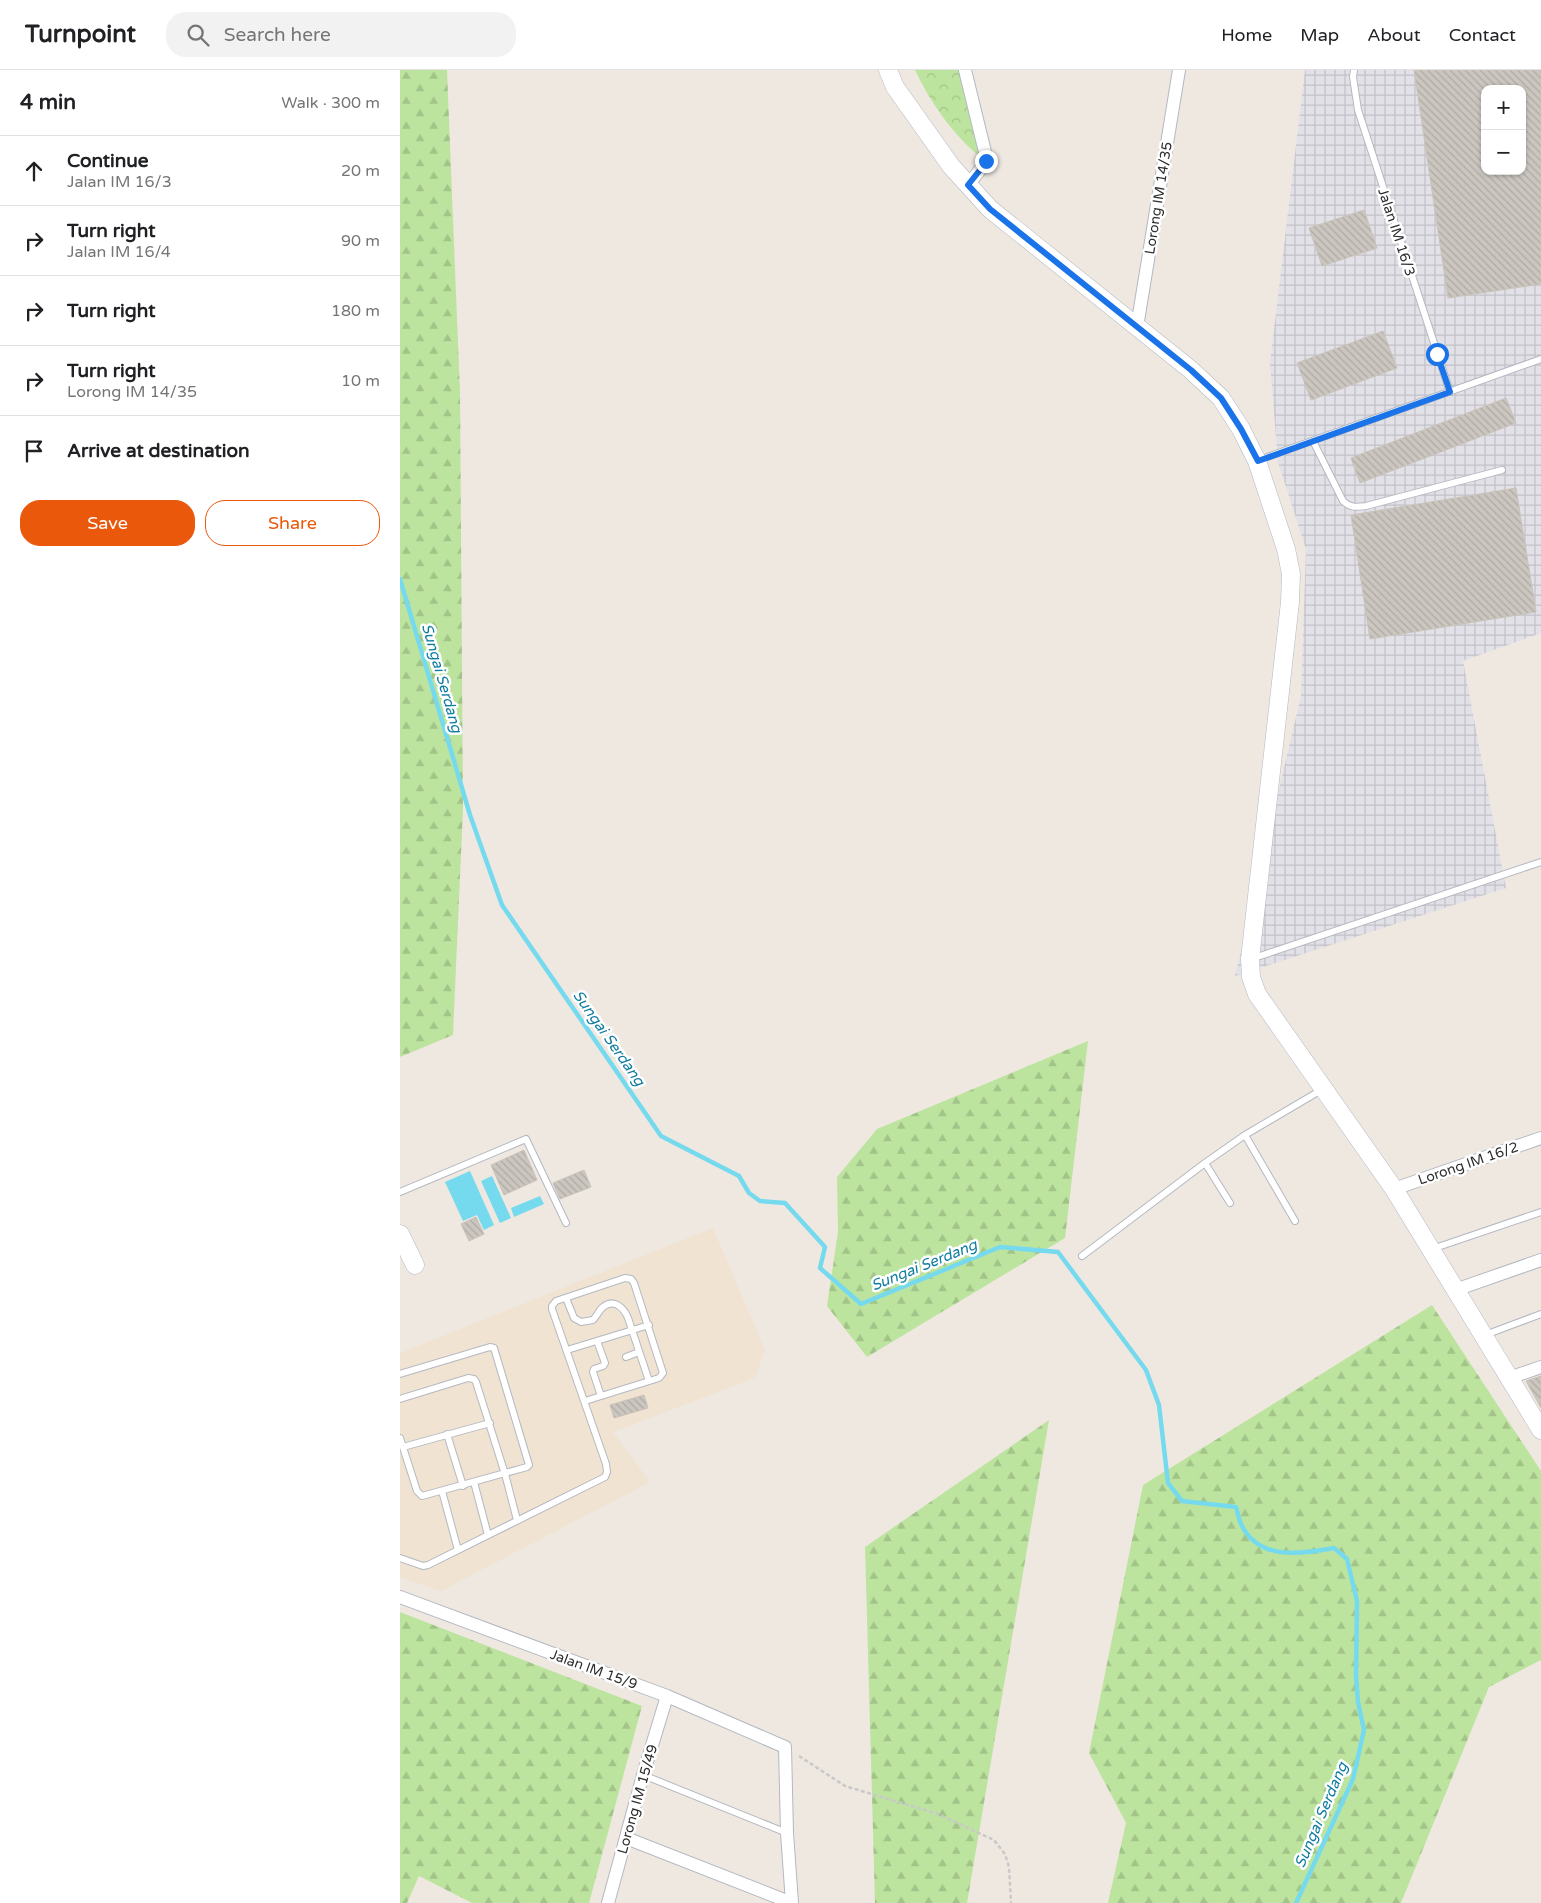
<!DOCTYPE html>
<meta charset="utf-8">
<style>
:root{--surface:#fff;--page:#f2f2f2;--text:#202124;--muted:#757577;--line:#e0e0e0;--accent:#ea580c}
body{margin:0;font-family:"Varela Round",sans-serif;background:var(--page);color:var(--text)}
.controls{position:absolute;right:15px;top:15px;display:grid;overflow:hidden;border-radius:10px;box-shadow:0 1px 4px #0004}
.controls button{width:45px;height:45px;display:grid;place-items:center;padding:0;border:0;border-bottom:1px solid var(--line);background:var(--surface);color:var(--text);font:25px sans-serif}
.stop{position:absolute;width:15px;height:15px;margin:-11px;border:4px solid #1a73e8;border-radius:50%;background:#fff}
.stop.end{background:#1a73e8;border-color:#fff;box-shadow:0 1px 5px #0008}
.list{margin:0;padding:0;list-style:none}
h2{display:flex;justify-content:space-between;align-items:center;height:65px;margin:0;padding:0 20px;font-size:21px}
h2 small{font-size:16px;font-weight:400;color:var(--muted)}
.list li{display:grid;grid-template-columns:32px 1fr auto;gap:15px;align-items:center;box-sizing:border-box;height:70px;padding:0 20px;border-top:1px solid var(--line)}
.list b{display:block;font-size:19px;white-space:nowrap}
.list p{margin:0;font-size:16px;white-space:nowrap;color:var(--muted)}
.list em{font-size:16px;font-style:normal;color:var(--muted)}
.actions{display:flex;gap:10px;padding:15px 20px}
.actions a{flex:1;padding:11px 0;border:1px solid var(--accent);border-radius:20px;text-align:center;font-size:18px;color:var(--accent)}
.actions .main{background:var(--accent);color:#fff}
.icon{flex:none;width:28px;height:28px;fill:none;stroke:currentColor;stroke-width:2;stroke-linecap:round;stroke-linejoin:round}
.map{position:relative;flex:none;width:1141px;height:1833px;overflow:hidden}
header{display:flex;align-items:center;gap:30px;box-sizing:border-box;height:70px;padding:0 25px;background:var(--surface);border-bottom:1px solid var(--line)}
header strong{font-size:24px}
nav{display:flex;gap:28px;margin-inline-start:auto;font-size:18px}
.search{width:350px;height:45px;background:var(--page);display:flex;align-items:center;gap:12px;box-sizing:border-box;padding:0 18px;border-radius:20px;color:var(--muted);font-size:19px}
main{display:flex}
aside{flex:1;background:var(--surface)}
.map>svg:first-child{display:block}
.industrial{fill:url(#industrial-grid);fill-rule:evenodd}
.education{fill:#f0e3d1}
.forest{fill:url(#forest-firs)}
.park{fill:url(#park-crowns)}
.water{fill:#76daee}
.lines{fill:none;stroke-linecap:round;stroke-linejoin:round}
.stream{stroke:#76daee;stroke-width:4.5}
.building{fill:url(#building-back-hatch);stroke:#cbc3ba;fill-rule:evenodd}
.lane-casing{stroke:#b4b8c1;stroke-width:8}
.street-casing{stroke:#b4b8c1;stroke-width:14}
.secondary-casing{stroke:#b4b8c1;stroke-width:19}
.path{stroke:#c9c9c9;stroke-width:2.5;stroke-dasharray:4 2.5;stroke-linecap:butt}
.lane{stroke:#fff;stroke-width:6}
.street{stroke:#fff;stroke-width:12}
.secondary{stroke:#fff;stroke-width:18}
.route{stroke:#1a73e8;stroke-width:6}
.labels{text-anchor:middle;stroke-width:5;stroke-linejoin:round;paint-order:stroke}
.street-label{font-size:14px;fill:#2e2e2e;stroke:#fff}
.water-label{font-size:15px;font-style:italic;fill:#0f7ca1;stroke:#fff}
</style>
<header>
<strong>Turnpoint</strong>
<div class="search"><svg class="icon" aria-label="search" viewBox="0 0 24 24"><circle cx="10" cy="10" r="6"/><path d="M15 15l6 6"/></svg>Search here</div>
<nav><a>Home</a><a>Map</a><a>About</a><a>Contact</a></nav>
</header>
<main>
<aside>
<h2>4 min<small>Walk · 300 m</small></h2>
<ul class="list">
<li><svg class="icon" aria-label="ahead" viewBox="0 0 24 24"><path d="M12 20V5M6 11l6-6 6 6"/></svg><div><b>Continue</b><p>Jalan IM 16/3</p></div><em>20 m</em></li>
<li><svg class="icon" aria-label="right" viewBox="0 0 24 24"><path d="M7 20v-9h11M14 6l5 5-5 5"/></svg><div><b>Turn right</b><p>Jalan IM 16/4</p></div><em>90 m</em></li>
<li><svg class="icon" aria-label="right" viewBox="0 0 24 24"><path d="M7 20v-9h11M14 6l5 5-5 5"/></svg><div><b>Turn right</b></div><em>180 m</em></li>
<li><svg class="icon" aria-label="right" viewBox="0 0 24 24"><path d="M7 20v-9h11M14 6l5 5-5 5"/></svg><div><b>Turn right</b><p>Lorong IM 14/35</p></div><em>10 m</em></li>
<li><svg class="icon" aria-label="arrive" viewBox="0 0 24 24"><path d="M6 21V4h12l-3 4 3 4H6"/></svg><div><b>Arrive at destination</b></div></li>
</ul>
<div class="actions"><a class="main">Save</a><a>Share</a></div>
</aside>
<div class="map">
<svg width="1141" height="1833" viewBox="0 0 1141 1833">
<defs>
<pattern id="industrial-grid" width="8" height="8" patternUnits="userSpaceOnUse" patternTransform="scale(1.25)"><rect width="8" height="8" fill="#e2e1e8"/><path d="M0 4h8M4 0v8" fill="none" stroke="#c2c1c7"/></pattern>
<pattern id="forest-firs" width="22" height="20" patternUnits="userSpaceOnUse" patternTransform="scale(1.25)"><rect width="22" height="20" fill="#bde49f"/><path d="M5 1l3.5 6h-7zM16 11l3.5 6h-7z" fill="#a3c489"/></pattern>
<pattern id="park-crowns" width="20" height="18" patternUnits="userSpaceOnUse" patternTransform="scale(1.25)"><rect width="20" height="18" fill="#bde49f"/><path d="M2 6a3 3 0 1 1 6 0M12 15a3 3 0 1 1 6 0" fill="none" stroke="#a3c489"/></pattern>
<pattern id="building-back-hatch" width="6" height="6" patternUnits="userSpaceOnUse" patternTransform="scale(1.25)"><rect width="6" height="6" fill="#cbc6bf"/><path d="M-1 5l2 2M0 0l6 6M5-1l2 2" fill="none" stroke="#afaaa4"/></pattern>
</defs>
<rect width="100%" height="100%" fill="#efe8e1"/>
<!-- industrial -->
<path class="industrial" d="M905 0H1141V563L1063 591 1106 818 835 906 901 626 906 479 878 392 870 293ZM1085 19H1122V101H1085Z"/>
<!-- education -->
<path class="education" d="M313 1158 365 1280 355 1308 213 1362 250 1412 41 1521 0 1507V1283Z"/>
<!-- forest -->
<path class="forest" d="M0 0H47L60 322 63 739 53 965 0 987Z
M688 971 665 1168 467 1287 427 1236 438 1162 437 1107 477 1059Z
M1032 1235 1141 1401V1590L1089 1617 1001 1833H708L726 1753 689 1683 743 1415Z
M649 1350 567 1833H475L465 1477Z
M0 1542 242 1636 189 1833H72L19 1806 7 1833H0Z"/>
<!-- park -->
<path class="park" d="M515 0H560L583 89C555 68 530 32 515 0Z"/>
<!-- water -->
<path class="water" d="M70 1101 94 1155 84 1160 77 1145 63 1151 45 1112Z
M92 1106 111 1148 100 1153 81 1111Z
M140 1126 144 1134 114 1147 111 1138Z"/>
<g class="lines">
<!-- stream -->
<path class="stream" d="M0 509 70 745 102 835 261 1066 339 1106 349 1123 360 1131 385 1133 425 1177 420 1198 461 1234 600 1177 658 1182 746 1300 759 1335 768 1413 782 1431 836 1437C838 1443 839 1451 842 1456 860 1491 902 1484 934 1478L947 1489 957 1531 956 1606 958 1632 964 1660 953 1709 896 1833"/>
</g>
<!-- building -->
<path class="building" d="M1014 0H1141V214L1048 228ZM1085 19H1122V101H1085Z
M964 140 977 178 922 196 909 158Z
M983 261 997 298 911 330 897 293Z
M1106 328 1116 353 960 413 951 388Z
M1116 418 1136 542 970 569 951 445Z
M124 1080 137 1110 104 1125 91 1095Z
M184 1100 191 1117 160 1129 153 1113Z
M76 1147 84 1164 69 1171 61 1154Z
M1141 1306V1338L1126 1311Z
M244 1325 248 1338 214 1348 210 1335Z"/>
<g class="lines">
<defs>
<path id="lane" d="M954 0 953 7 958 40 1050 322
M913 371 943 431C950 438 956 437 966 436L1102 400
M859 390 1141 289
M851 889 1141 792
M845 1065 895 1151
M805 1093 830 1133
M0 1122 126 1069 166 1153
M1032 1179 1141 1142
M682 1186 805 1093 845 1065 923 1019
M166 1228 174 1248 181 1252 193 1250C197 1246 199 1240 203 1237 214 1228 224 1238 228 1248L249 1311
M1085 1265 1141 1244
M197 1271 205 1293 203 1296 194 1299 193 1302 201 1326
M167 1280 249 1255
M226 1287 239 1282
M0 1304 90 1277 94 1278 129 1395 127 1397 22 1426 17 1421 0 1368
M0 1329 68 1308 74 1309 76 1312 105 1404 117 1450
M47 1364 63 1416
M3 1377 90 1353
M74 1412 88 1465
M42 1421 58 1480
M0 1488 23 1496 28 1495 205 1407 207 1402 206 1394 152 1239V1236L156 1231 225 1208 231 1209 234 1213 263 1303 259 1308 185 1331
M243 1705 387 1763"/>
<path id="street" d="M565 0 586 86 584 95 568 115
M737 257 779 0
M994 1119 1141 1068
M1055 1220 1141 1190
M1109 1308 1141 1297
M0 1527 267 1626 385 1677 387 1763 392 1833
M226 1768 392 1833
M208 1833 243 1705 267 1626"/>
<path id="secondary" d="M488 0 495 17 551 96 590 139 791 300 821 328 841 359 857 391 886 479 891 504 890 532 850 889 851 907 857 924 994 1119 1141 1360
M0 1164 15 1195"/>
</defs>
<!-- lane casing -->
<use href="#lane" class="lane-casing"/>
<!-- street casing -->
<use href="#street" class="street-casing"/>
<!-- secondary casing -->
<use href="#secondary" class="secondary-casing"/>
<!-- path -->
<path class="path" d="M399 1686 445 1716 538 1744 594 1770 605 1784 609 1797 611 1833"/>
<!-- lane -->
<use href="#lane" class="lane"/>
<!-- street -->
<use href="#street" class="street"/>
<!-- secondary -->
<use href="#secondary" class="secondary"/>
</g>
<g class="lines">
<!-- route -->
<path class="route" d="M586 91 584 95 568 115 590 139 791 300 821 328 841 359 858 391 1050 322 1037 284"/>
</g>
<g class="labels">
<!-- street labels -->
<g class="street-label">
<text transform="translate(758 128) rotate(-81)" y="5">Lorong IM 14/35</text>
<text transform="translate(997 162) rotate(72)" y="5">Jalan IM 16/3</text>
<text transform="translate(1068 1093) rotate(-19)" y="5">Lorong IM 16/2</text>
<text transform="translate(194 1599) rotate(20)" y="5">Jalan IM 15/9</text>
<text transform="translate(237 1729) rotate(-74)" y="5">Lorong IM 15/49</text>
</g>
<!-- water labels -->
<g class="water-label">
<text transform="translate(42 608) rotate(74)" y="5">Sungai Serdang</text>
<text transform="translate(209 968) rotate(55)" y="5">Sungai Serdang</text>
<text transform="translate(524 1195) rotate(-22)" y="5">Sungai Serdang</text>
<text transform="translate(921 1745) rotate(-67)" y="5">Sungai Serdang</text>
</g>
</g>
</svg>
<div class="controls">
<button>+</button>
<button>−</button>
</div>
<div class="stop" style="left:1037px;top:284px"></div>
<div class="stop end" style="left:586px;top:91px"></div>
</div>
</main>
